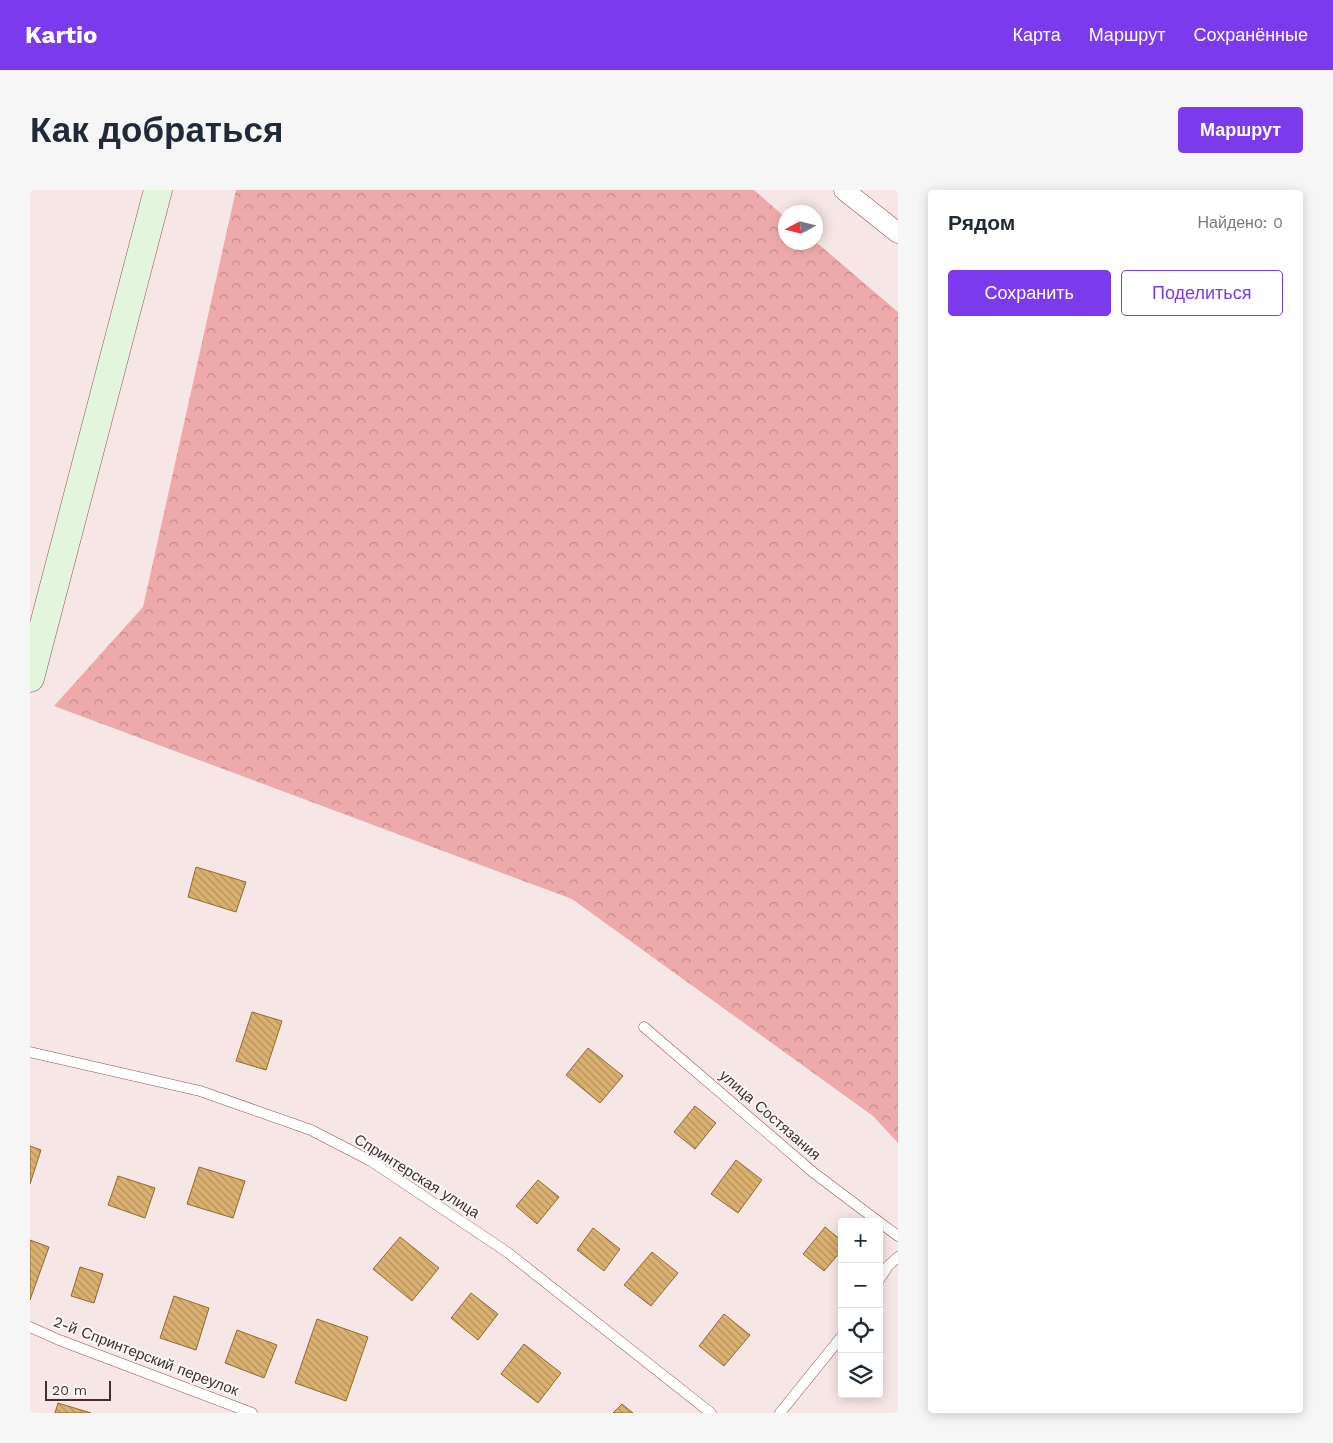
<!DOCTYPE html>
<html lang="ru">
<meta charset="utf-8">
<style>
:root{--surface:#fff;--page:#f6f6f7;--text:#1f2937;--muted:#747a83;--line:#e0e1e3;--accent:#7c3aed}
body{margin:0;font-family:"Work Sans",sans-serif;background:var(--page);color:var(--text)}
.controls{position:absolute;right:15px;bottom:15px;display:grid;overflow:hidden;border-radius:5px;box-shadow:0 2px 12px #0003}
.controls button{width:45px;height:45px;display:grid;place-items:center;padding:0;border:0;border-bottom:1px solid var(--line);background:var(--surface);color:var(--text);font:25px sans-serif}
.compass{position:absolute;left:748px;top:15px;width:45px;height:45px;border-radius:50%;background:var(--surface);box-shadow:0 2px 12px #0003;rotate:263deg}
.scale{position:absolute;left:15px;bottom:12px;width:66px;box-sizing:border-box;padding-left:5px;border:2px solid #492b2b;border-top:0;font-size:14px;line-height:18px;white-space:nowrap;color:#492b2b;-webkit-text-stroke:4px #f8f8f8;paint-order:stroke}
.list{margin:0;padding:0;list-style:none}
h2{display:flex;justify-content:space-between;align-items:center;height:65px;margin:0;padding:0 20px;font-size:21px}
h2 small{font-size:16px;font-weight:400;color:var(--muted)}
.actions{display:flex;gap:10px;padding:15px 20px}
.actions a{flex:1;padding:11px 0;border:1px solid var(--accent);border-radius:5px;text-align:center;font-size:18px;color:var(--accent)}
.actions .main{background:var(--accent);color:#fff}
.icon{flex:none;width:28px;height:28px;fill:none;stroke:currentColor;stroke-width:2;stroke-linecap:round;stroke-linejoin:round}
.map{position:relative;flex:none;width:868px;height:1223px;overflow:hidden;border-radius:5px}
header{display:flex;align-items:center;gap:30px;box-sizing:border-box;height:70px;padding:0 25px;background:var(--accent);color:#fff}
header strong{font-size:24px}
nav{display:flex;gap:28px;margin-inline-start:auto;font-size:18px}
.intro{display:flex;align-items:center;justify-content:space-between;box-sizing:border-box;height:120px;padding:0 30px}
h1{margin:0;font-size:35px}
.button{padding:12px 22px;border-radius:5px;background:var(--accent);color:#fff;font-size:18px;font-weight:700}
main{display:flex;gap:30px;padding:0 30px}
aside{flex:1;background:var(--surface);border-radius:5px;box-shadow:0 2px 12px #0003}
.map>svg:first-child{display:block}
.forest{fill:url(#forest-crowns)}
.building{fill:url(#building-back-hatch);stroke:#8f6b2d}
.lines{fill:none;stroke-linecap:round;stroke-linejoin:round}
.lane-casing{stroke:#945053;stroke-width:11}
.street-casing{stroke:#945053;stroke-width:21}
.secondary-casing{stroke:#945053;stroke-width:29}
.lane{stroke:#fff;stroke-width:10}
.street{stroke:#fff;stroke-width:20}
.secondary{stroke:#e3f5dd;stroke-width:28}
.labels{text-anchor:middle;stroke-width:4;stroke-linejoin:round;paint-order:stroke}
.street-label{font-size:15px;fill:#492b2b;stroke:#f8f8f8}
</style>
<header>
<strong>Kartio</strong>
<nav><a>Карта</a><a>Маршрут</a><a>Сохранённые</a></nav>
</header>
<div class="intro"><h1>Как добраться</h1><a class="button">Маршрут</a></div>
<main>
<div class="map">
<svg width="868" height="1223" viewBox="0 0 868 1223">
<defs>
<pattern id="forest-crowns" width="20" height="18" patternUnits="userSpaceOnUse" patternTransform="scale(1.25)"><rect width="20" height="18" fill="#eeaaab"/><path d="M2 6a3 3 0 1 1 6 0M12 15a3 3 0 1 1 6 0" fill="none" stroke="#c38b8b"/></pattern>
<pattern id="building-back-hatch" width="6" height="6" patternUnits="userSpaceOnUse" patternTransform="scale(1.25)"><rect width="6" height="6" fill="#dab170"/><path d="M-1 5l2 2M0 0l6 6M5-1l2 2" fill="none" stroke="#b3905c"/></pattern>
</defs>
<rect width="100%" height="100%" fill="#f7e6e6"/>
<!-- forest -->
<path class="forest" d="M206 0H724L755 27 756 52H786L868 122V953L843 926 542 709 24 516 113 417Z"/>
<!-- building -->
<path class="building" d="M166 677 216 692 206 722 158 707Z
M222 822 252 831 236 880 206 871Z
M558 858 593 886 570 913 536 885Z
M665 916 686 933 665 959 644 942Z
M0 956 11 960 0 994Z
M706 970 732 990 708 1023 681 1004Z
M169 977 215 991 203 1028 157 1014Z
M88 986 125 998 115 1028 78 1015Z
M508 990 529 1007 507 1034 486 1016Z
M795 1037 812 1051V1060L794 1081 773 1064Z
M563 1038 590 1059 574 1081 547 1060Z
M370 1047 409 1078 382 1111 343 1079Z
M0 1050 19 1057 0 1110Z
M622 1062 648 1083 621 1116 594 1095Z
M50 1077 73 1084 64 1113 41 1106Z
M441 1103 468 1124 448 1150 421 1128Z
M144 1106 179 1118 166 1160 130 1148Z
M694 1124 720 1145 694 1176 669 1156Z
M287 1129 338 1147 316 1211 265 1193Z
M207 1140 247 1155 234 1188 195 1173Z
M494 1154 531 1183 508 1213 471 1184Z
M28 1213 61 1223H25Z
M592 1214 603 1223H583Z"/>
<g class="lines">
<defs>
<path id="lane" d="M614 837 784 983 849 1032
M0 862 170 901 281 940 341 971 477 1062 681 1223
M849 1032 868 1046
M849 1090 858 1076 868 1067
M0 1137 29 1150 222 1223
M750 1223 812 1146"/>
<path id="street" d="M814 0 868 43"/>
<path id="secondary" d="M0 488 128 0"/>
</defs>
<!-- lane casing -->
<use href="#lane" class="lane-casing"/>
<!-- street casing -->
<use href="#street" class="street-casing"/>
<!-- secondary casing -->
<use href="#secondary" class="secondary-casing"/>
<!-- lane -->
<use href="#lane" class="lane"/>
<!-- street -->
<use href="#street" class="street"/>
<!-- secondary -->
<use href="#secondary" class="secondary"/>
</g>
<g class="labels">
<!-- street labels -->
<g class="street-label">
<text transform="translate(740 925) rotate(41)" y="5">улица Состязания</text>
<text transform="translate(387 986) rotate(32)" y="5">Спринтерская улица</text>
<text transform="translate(116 1166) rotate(21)" y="5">2-й Спринтерский переулок</text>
</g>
</g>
</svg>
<div class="controls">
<button>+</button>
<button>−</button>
<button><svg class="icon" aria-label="locate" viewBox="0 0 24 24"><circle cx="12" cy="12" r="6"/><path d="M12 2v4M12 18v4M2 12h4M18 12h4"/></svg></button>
<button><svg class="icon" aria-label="layers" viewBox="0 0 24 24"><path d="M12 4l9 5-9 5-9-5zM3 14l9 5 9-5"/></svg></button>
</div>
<svg class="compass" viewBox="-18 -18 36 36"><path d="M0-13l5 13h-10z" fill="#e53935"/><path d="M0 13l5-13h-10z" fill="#747a83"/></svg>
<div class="scale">20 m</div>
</div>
<aside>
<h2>Рядом<small>Найдено: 0</small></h2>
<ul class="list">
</ul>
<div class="actions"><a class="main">Сохранить</a><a>Поделиться</a></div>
</aside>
</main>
